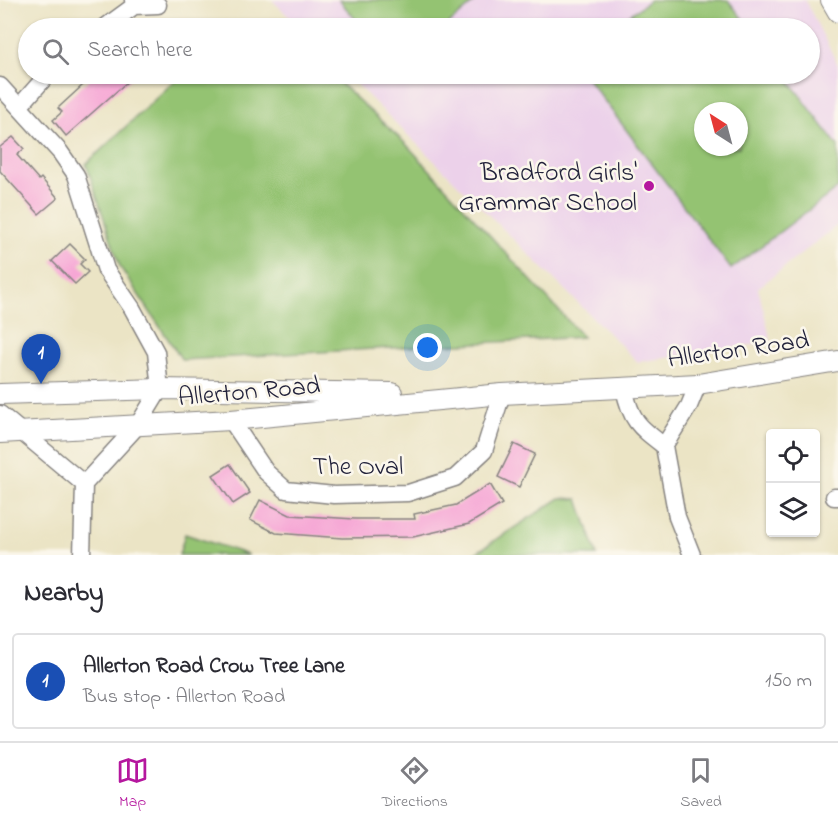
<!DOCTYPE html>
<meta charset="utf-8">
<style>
:root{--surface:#fff;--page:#f2f2f3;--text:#2b2b33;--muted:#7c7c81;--line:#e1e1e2;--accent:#b5179e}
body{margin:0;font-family:"Indie Flower",sans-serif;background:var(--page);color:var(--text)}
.controls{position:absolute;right:18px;bottom:18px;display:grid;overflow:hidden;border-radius:6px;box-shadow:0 2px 4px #0004}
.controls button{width:54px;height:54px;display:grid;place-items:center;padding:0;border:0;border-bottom:2px solid var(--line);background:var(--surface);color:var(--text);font:30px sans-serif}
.compass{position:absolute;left:694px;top:102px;width:54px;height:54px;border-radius:50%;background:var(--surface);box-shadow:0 2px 4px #0004;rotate:324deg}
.you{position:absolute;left:428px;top:348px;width:21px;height:21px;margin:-15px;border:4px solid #fff;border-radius:50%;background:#1a73e8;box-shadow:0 0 0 9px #1a73e833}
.badge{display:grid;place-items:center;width:39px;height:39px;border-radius:50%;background:var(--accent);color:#fff;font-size:20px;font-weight:700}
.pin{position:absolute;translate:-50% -50px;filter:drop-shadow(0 2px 3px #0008)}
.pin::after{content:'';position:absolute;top:32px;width:21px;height:18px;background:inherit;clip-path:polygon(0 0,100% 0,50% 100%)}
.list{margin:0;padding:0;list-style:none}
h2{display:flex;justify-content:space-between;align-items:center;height:78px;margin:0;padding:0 24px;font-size:26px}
h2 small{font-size:20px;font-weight:400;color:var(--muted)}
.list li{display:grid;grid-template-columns:39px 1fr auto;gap:18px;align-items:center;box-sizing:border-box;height:96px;margin:0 12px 12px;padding:0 12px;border:2px solid var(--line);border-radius:6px}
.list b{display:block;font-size:22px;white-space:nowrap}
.list p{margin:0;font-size:20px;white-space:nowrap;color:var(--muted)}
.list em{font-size:20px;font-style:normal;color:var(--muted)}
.icon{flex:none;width:33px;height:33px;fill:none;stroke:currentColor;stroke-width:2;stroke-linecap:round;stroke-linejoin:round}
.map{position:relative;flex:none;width:838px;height:555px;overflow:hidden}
.search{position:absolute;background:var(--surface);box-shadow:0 2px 4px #0004;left:18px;right:18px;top:18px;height:66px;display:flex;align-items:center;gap:15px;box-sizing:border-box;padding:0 21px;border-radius:33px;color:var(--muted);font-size:22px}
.sheet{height:186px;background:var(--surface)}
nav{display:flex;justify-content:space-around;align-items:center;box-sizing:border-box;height:84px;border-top:2px solid var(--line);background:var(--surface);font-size:16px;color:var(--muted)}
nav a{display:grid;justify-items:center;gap:3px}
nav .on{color:var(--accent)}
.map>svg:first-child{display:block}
.built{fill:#ecd1ea;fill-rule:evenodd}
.green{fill:#94c372;stroke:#5b7256;stroke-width:1.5;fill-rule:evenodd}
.building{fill:#f6a7d5}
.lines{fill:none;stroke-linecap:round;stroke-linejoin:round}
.minor-casing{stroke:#868380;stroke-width:19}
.tertiary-casing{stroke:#868380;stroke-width:22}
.minor{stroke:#fff;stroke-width:16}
.tertiary{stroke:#fff;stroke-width:20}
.poi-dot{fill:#b5179e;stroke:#fbf7ec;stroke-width:2}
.labels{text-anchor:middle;stroke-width:5;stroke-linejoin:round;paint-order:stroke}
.poi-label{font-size:26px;fill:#22223b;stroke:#fbf7ec;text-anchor:end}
.street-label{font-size:26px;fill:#22223b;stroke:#fbf7ec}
</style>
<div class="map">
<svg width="838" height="555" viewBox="0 0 838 555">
<rect width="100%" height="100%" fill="#fbf7ec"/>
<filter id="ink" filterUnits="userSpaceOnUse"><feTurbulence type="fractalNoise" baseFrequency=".0167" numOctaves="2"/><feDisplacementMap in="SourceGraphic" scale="12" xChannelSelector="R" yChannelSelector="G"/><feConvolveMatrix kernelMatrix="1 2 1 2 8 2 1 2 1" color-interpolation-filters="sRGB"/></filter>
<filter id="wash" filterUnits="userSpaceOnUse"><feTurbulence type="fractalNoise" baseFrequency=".008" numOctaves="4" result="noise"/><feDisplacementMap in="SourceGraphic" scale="24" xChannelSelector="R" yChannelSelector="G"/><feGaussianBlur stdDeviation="1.35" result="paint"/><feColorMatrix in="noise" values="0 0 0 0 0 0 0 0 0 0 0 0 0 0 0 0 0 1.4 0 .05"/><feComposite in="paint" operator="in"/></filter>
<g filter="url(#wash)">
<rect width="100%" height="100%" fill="#ebe4c5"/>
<!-- built -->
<path class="built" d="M272 0H805L838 65V225L758 288 771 342 638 362 346 74H810V28H300ZM703 111H739V147H703Z"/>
<!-- green -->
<path class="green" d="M339 0H477L444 28H363Z
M650 0H728L750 28H612Z
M182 74H330L406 144 583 337 182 360 120 267 86 164Z
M584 74H784L838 146V188L731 269ZM703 111H739V147H703Z
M560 498 578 499 597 555 474 554Z
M185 534 249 555H179Z"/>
<g id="blocks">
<!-- building -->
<path class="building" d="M95 74H136L66 136 53 120 62 112 58 108Z
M13 137 24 149 17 155 39 180 41 178 58 198 39 214 0 171V147Z
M70 244 85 259 80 264 88 272 75 284 52 261Z
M514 444 535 454 519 487 498 477Z
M230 464 250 493 233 504 213 475Z
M490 484 502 504 469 524 413 537 342 538 276 533 250 520 260 500 290 515 355 519H415L414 514 456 505Z"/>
</g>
</g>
<g filter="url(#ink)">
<use href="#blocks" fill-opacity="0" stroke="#868380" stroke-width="1.5"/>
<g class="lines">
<defs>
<path id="minor" d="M134 6 158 5
M104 28 134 6 133 0
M0 86 60 152 76 175 106 270 132 308 156 352 160 389 138 425 84 484 82 555
M19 107 48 74
M624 388C631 421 638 426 664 446
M0 414 84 484
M231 420 266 472 286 490 334 495 408 493 455 478 484 451 502 394
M834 497H838
M692 555 677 517 664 446 689 406 698 384"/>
<path id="tertiary" d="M831 0 838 12
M0 394 160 389 392 393
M0 433 231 420 502 394 698 384 838 361"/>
</defs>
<!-- minor casing -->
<use href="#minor" class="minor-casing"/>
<!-- tertiary casing -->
<use href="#tertiary" class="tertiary-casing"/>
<!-- minor -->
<use href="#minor" class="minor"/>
<!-- tertiary -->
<use href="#tertiary" class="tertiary"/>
</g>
</g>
<!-- markers -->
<circle class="poi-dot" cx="649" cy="186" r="6"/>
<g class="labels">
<!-- poi labels -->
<g class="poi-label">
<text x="637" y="180">Bradford Girls'<tspan x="637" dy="30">Grammar School</tspan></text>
</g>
<!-- street labels -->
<g class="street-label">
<text transform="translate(738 348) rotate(-8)" y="9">Allerton Road</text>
<text transform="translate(249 390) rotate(-5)" y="9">Allerton Road</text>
<text x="358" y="474">The Oval</text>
</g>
</g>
</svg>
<div class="controls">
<button><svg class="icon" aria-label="locate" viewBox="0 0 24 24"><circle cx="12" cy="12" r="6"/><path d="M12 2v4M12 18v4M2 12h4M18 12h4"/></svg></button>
<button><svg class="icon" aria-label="layers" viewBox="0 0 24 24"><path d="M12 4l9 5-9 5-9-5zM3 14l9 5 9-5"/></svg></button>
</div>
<svg class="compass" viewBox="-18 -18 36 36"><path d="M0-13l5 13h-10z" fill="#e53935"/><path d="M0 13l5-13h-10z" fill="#7c7c81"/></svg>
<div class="you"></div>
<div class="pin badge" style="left:41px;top:384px;background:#1a4fb4">1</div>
<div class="search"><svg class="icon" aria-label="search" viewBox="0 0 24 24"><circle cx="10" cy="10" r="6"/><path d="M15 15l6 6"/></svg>Search here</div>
</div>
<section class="sheet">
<h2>Nearby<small></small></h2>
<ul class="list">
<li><span class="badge" style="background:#1a4fb4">1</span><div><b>Allerton Road Crow Tree Lane</b><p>Bus stop · Allerton Road</p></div><em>150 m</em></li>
</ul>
</section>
<nav>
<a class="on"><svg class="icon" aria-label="map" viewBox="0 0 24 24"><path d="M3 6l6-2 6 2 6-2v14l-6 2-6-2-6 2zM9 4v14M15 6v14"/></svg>Map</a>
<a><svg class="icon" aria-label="directions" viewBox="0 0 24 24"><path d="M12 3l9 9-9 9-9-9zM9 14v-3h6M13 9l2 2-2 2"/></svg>Directions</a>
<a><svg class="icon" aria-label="saved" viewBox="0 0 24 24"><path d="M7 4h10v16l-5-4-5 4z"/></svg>Saved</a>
</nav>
